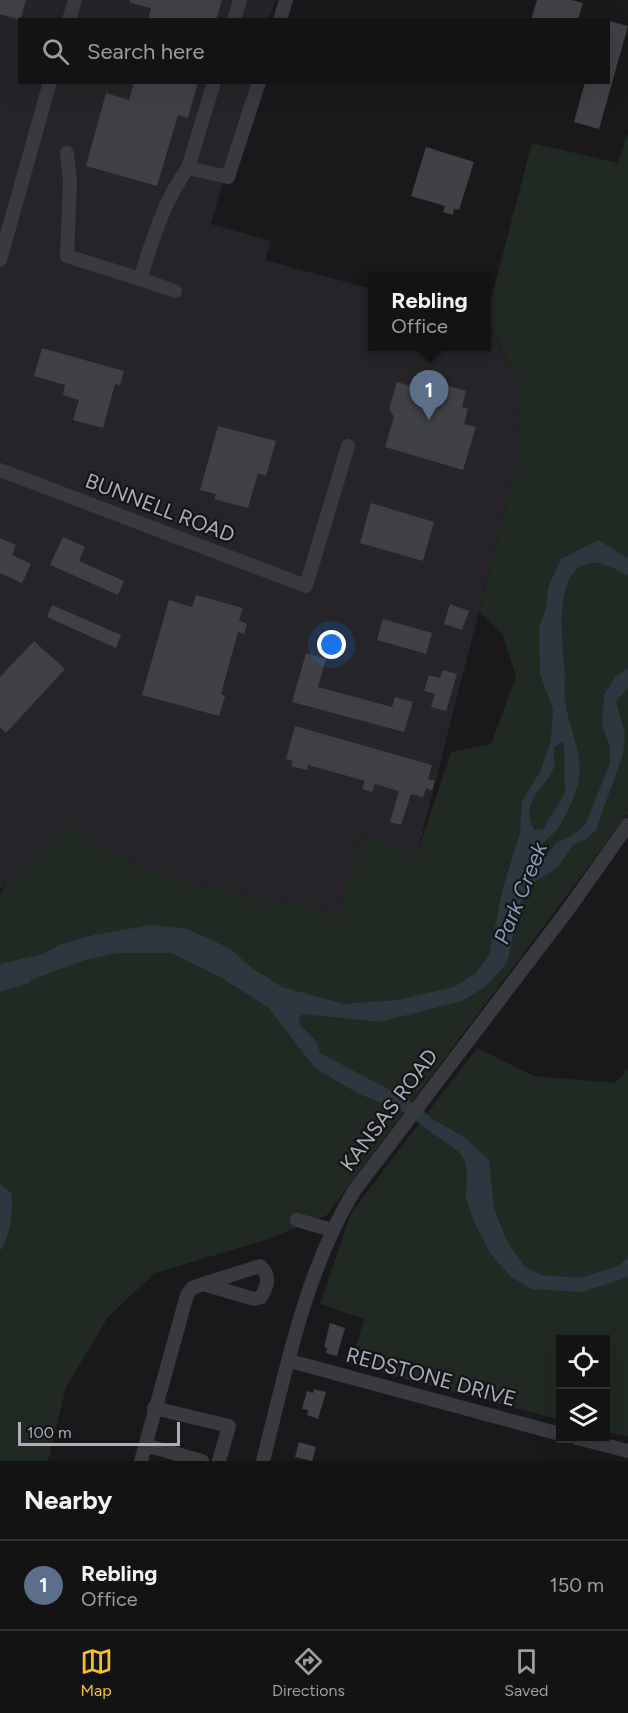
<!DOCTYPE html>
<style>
:root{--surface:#131314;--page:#202022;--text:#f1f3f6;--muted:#9d9ea0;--line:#323234;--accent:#fdbd2e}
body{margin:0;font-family:Figtree,sans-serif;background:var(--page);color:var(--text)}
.controls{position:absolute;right:18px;bottom:18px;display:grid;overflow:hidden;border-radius:0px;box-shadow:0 6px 24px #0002}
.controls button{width:54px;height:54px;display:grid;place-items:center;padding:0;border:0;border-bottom:2px solid var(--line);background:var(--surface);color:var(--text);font:30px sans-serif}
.scale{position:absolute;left:18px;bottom:15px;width:162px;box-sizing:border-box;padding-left:6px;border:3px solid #aaafbb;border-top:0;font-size:16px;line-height:21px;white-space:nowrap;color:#aaafbb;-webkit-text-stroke:4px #141416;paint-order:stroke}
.you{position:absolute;left:332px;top:645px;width:21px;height:21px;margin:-15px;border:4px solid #fff;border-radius:50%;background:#1a73e8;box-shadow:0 0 0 9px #1a73e833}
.badge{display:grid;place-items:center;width:39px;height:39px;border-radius:50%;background:var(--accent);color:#fff;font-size:20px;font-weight:700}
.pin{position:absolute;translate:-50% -50px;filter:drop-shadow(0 2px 3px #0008)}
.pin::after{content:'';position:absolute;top:32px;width:21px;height:18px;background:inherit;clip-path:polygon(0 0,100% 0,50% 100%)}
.popup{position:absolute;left:368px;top:273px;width:123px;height:78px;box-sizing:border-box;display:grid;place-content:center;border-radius:0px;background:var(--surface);filter:drop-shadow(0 2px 4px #0005);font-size:20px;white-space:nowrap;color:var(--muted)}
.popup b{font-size:22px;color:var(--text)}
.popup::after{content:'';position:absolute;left:50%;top:100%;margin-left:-12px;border:12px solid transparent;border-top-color:var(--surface)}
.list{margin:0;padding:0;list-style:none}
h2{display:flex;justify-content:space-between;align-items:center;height:78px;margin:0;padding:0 24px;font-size:26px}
h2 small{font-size:20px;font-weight:400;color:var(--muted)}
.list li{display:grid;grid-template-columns:39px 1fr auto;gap:18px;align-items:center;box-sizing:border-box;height:90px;padding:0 24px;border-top:2px solid var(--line)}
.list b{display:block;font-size:22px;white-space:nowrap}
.list p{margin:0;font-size:20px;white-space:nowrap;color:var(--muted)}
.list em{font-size:20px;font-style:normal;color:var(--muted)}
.icon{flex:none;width:33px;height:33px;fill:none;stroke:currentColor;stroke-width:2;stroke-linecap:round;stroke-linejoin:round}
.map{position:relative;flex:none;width:628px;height:1461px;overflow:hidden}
.search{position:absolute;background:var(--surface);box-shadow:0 6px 24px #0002;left:18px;right:18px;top:18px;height:66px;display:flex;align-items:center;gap:15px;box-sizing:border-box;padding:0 21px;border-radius:0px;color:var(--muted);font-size:22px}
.sheet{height:168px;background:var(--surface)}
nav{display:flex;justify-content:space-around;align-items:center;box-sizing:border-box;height:84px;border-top:2px solid var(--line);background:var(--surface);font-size:16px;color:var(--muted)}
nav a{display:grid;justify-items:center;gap:3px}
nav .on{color:var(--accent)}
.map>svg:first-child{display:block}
.built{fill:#252428}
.green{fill:#202a22}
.water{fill:#2d3740;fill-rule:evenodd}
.building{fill:#404145}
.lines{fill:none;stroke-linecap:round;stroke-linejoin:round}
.minor{stroke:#393a40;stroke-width:14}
.labels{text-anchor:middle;stroke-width:4.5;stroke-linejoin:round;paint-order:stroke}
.street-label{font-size:21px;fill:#aaafbb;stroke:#141416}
.water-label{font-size:22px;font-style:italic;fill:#809cb8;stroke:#141416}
</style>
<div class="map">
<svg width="628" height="1461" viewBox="0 0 628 1461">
<rect width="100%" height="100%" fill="#19191b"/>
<!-- built -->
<path class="built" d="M0 0H276L269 19 20 20V82L251 83 211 224 271 241 265 260 372 289V346H486V320L521 388 516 466 417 854 361 837 339 914 192 885 118 858 72 825 0 889Z"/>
<!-- green -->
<path class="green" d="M628 132V814L326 1216 265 1240 155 1273 108 1317 66 1387 48 1461H0V894L6 883 72 824 118 858 192 885 339 914 361 837 417 854 451 752 491 744 516 677 503 635 479 612 516 466 521 388 486 318 532 143 618 163Z
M477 1048 534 1076 615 1083 628 1069V1436L606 1432V1340H560V1420L351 1365 364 1319 320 1304 351 1213Z"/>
<!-- water -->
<path class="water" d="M598 540 628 558V576C619 571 604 562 594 563 550 563 563 648 565 675 565 684 564 693 565 702 569 729 584 754 578 782 575 798 567 814 558 828 548 842 530 847 531 868L544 859 556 843 573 835 585 825 610 763V747L602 724 604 695 615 677 628 668V688L616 701 625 735 623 754 596 830 586 839 573 845 558 867 529 886 520 904 507 963 486 986 462 1001 380 1022 303 1014 299 1018V1024L317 1042 320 1053 409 1100 434 1120 464 1137 489 1160 494 1209 507 1241 524 1266 541 1275 580 1278 619 1266 628 1257V1277L582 1292 532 1289 511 1277 490 1253 475 1224 466 1199 467 1172 465 1161 459 1152 402 1111 359 1094 315 1068 268 1007 222 978 171 953H119L88 959 33 979 27 984 0 992V964L43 954 61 944 94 935 151 925 187 929 229 948 252 968 282 987 343 1004 398 1000 454 987 476 973 489 955 503 888 520 833 522 801 540 772 551 741 553 709 540 674 539 627 546 609 548 588 561 559ZM564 741 565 793 543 829 534 830C518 797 549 788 554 766 556 761 552 754 554 747Z
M0 1184 11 1193C14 1210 10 1237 0 1251Z"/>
<!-- building -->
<path class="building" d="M0 0H26L20 20 0 14Z
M130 0H222L216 20H148L151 8 130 3Z
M537 0H571L583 3 578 20H531Z
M609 21 628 26 599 129 574 122 585 82H609Z
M134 82H198L188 118 178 115 157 186 86 166 106 93 129 100Z
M426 147 474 162 459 210 454 209 453 215 443 212 445 206 411 196Z
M42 348 124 371 120 385 115 384 103 428 73 420 79 400 63 395 65 385 34 376Z
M414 376 466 391 462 407 468 409 464 424 476 427 463 470 385 447 394 417 389 409 397 382 411 386Z
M218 426 276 441 266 476 258 473 248 508 214 499 216 494 200 490Z
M371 503 434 522 423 561 360 543Z
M63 537 85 547 79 561 124 581 118 595 50 565Z
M0 538 16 545 12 555 31 564 22 583 0 573Z
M196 595 243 608 239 620 247 624 244 634 238 632 221 694 225 696 219 716 142 695 169 600 192 607Z
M450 604 469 611 462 630 444 624Z
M52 605 121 635 116 648 47 617Z
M383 619 432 633 426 654 377 640Z
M34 641 65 669 6 733 0 727V677Z
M306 653 326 659 318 687 392 707 395 697 413 702 404 732 292 702Z
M443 670 457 674 446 711 431 707 435 694 424 691 429 675 440 678Z
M295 726 432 765 428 779 435 781 432 790 426 788 423 797 411 794 401 825 390 822 399 791 375 784 372 792 362 789 365 781 308 765 307 770 291 766 293 761 286 759Z
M330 1323 345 1328 337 1356 326 1353 327 1348 324 1347Z
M314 1389 326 1392 318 1419 307 1415 308 1410 302 1409 307 1391 313 1393Z
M299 1442 316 1447 312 1461 295 1457Z"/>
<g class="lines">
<!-- minor -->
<path class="minor" d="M69 20 75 0
M234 20 240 0
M280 20 286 0
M214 82 188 168 228 177 259 82
M67 153 70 181 67 256 140 279C153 239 163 202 188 168
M0 260 50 82
M140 279 175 291
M0 470 306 586 348 446
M297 1220 332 1230
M260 1266C271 1276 268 1285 261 1297L254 1299 203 1284Z
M290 1361 560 1434
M154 1408 229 1426 219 1461
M577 1438 628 1451
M145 1445 202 1461
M141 1461 187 1295 192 1288 203 1284
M263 1461C286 1370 305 1272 354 1191L567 911 628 825"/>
</g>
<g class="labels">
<!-- street labels -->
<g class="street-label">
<text transform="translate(160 508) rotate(21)" y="7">BUNNELL ROAD</text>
<text transform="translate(389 1110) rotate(-53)" y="7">KANSAS ROAD</text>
<text transform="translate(431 1377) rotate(15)" y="7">REDSTONE DRIVE</text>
</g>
<!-- water labels -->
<g class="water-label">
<text transform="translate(520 893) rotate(-68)" y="8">Park Creek</text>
</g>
</g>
</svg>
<div class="controls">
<button><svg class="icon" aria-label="locate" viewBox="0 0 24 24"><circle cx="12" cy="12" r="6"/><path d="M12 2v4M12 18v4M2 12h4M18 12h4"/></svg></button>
<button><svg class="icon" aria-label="layers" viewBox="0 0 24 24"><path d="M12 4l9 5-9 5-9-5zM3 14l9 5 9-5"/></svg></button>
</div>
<div class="scale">100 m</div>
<div class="you"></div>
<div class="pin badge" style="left:429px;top:420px;background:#5c6f8a">1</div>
<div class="popup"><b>Rebling</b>Office</div>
<div class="search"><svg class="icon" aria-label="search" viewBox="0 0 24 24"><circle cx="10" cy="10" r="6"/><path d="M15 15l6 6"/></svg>Search here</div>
</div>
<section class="sheet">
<h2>Nearby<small></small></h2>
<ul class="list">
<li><span class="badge" style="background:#5c6f8a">1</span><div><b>Rebling</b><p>Office</p></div><em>150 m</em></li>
</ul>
</section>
<nav>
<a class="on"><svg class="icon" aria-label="map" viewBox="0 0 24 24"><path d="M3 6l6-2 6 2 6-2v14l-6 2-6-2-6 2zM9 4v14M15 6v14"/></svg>Map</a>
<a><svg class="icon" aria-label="directions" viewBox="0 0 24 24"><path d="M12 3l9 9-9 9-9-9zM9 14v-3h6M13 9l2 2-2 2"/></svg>Directions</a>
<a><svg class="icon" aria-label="saved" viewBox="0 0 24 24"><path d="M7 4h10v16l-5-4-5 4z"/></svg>Saved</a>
</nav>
